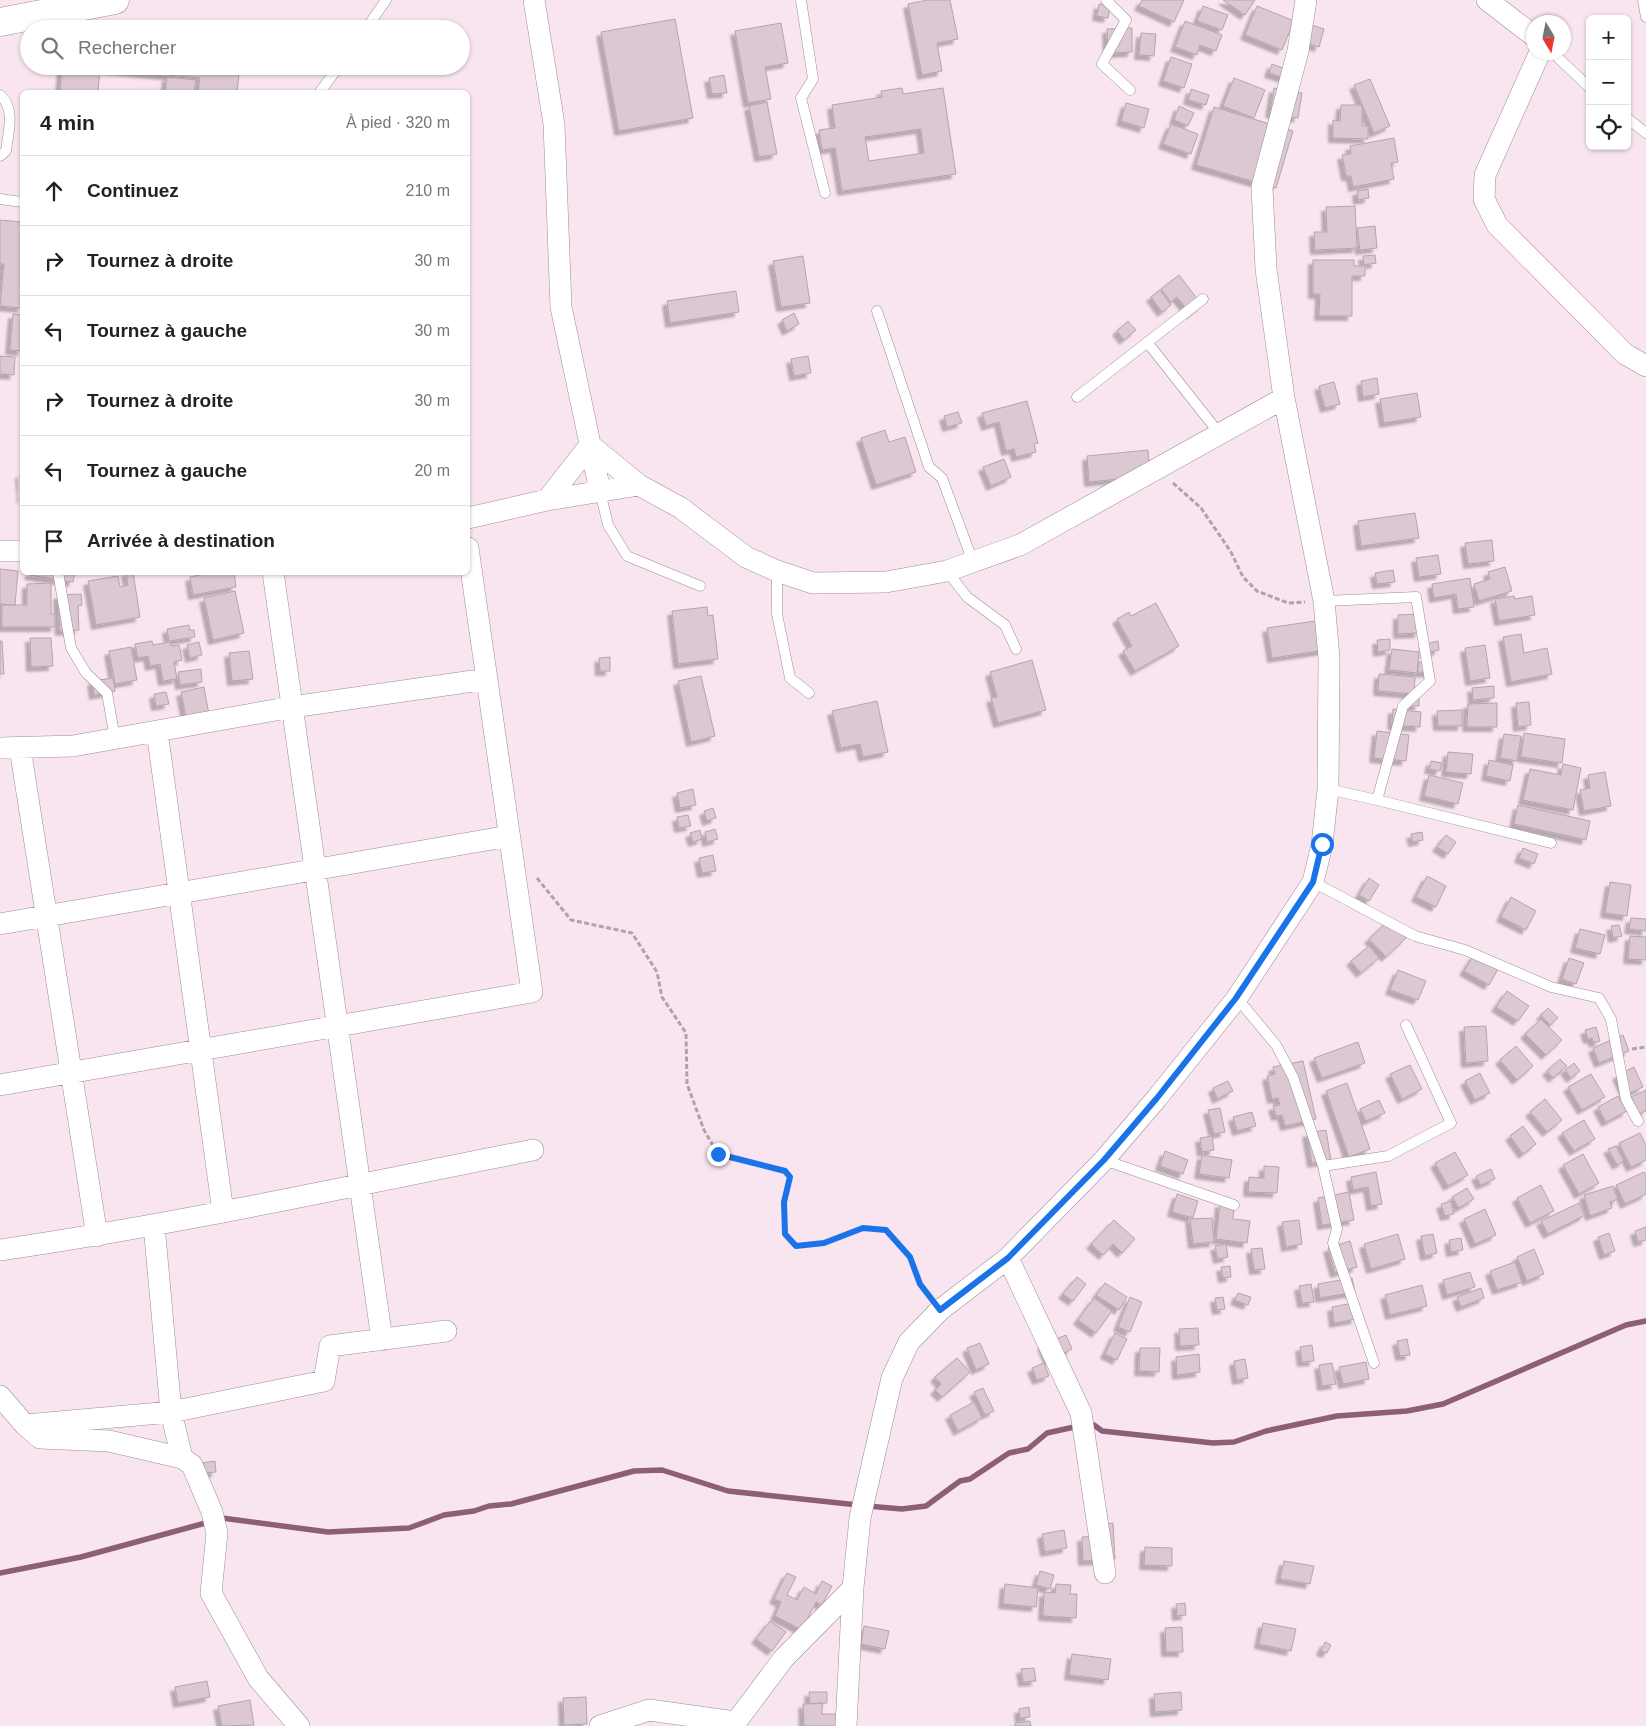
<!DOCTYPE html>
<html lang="fr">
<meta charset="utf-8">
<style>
:root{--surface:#fff;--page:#f6f6f6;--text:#222;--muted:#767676;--line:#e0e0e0}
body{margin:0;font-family:Arial,sans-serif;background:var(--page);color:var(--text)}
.controls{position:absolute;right:15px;top:15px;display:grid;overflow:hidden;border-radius:8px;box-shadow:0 1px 4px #0004}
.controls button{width:45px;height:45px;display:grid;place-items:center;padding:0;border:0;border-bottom:1px solid var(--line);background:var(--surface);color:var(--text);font:25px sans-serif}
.compass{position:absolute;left:1526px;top:15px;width:45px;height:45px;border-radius:50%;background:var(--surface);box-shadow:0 1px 4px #0004;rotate:170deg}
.stop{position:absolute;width:15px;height:15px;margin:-11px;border:4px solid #1a73e8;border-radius:50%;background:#fff}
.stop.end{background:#1a73e8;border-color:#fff;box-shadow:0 1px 5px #0008}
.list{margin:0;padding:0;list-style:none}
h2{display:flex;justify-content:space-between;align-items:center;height:65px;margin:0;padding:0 20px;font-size:21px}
h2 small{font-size:16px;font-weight:400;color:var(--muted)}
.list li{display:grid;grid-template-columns:32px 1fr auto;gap:15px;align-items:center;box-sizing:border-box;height:70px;padding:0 20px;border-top:1px solid var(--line)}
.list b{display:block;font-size:19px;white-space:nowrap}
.list em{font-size:16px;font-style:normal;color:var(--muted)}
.icon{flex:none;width:28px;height:28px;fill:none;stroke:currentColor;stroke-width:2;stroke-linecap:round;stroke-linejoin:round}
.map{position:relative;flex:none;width:1646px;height:1726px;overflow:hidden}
.search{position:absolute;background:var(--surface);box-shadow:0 1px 4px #0004;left:20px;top:20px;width:450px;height:55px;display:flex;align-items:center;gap:12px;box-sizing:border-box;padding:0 18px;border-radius:28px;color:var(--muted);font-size:19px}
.panel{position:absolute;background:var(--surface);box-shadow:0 1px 4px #0004;left:20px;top:90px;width:450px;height:485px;border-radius:8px}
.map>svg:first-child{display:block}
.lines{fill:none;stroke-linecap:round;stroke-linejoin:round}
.stream{stroke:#8c5e78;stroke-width:5.5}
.building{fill:#dcc8d3;stroke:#b6a3ad;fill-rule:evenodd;filter:url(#shadow)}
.service-casing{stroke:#9e8c96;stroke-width:11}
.minor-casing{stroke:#9e8c96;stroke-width:22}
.secondary-casing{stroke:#9e8c96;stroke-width:29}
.path{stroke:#b1a1aa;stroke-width:3;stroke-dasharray:5 2.5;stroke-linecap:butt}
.service{stroke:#fff;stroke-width:10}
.minor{stroke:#fff;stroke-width:21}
.secondary{stroke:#fff;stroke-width:28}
.route{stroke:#1a73e8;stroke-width:6}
</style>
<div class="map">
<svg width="1646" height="1726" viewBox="0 0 1646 1726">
<defs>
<filter id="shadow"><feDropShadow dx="-4.5" dy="4.5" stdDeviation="1" flood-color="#0004"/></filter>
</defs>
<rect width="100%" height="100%" fill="#f9e5f0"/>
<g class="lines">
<!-- stream -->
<path class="stream" d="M1088 1425H1094L1102 1431 1213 1443 1234 1442 1266 1431 1337 1416 1407 1411 1443 1404 1626 1325 1646 1321
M867 1506 902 1509 926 1506 960 1481 970 1479 1009 1453 1028 1449 1047 1433 1079 1426
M218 1519 222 1518 328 1532 409 1528 444 1515 474 1511 489 1506 511 1504 634 1471 662 1470 728 1491 858 1505
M0 1573 81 1557 209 1522"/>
</g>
<!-- building -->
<path class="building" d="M928 0H950L958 39 937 43 942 71 922 75 908 4Z
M1142 0H1184L1174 22 1139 6Z
M1223 0H1255L1245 15Z
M1099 4 1110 6 1108 18 1097 16Z
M1203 6 1228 15 1222 30 1197 21Z
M1257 6 1294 21 1282 50 1245 35Z
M675 19 693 118 619 131 601 32Z
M1185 21 1222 35 1216 51 1200 45 1197 55 1175 47Z
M1299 21 1324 29 1319 47 1306 43Z
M781 23 788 63 765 67 771 99 748 103 735 31Z
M1132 28V52L1108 53 1107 29Z
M1141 33 1156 34 1154 56 1139 55Z
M1171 57 1192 64 1184 88 1163 81Z
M1272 64 1291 71 1288 79 1269 73Z
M62 66H240L237 92H198L200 78 100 69 98 92H60Z
M724 75 727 93 712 94 709 78Z
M167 77 196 80 194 92H165Z
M1234 78 1265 90 1254 118 1223 106Z
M1370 79 1390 126 1374 133 1354 85Z
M902 88 903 94 943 88 956 174 842 191 835 148 822 150 819 130 835 128 832 105 882 97 881 91ZM921 129 924 153 869 161 865 137Z
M1274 88 1302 93 1298 118 1270 113Z
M1191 89 1209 95 1206 105 1188 100Z
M767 102 777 154 759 157 749 106Z
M1126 103 1149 109 1144 128 1121 121Z
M1341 105H1362V126H1368V139L1333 138V120L1340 121Z
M1179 106 1194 113 1188 126 1174 120Z
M1214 107 1293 131 1276 188 1196 165Z
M1171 124 1198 134 1191 154 1163 144Z
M1394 138 1398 162 1391 163 1394 179 1353 187 1351 176H1346L1342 155 1351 154 1350 146Z
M1368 189 1369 198 1358 200 1357 191Z
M1355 206 1357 248 1315 250 1314 232H1327L1326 207Z
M0 220 22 222V308L0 306 4 264H0Z
M1375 226 1377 248 1360 250 1357 228Z
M1375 255 1376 263 1364 265 1363 256Z
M803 256 810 303 781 307 773 261Z
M1313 260H1354V266H1365V276H1352V316H1319L1320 294H1313Z
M1179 275 1202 305 1191 314 1177 297 1171 302 1161 289Z
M1160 290 1171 305 1162 312 1151 297Z
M736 291 739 312 670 323 667 301Z
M794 313 799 324 787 331 782 320Z
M13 314 22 315V351L10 350Z
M1128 321 1136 330 1124 340 1117 331Z
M0 356 15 357 14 375 0 374Z
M808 356 811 373 794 376 791 359Z
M1377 378 1379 394 1363 397 1361 381Z
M1334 382 1340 404 1325 408 1319 386Z
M1417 393 1421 417 1384 423 1380 399Z
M1027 401 1038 443 1034 444 1036 452 1016 457 1014 449 1006 451 999 422 986 426 982 413Z
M958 412 962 423 947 427 944 416Z
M885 430 889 442 905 437 916 472 876 485 861 438Z
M1148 450 1150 476 1089 482 1087 456Z
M1004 459 1011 477 991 486 983 467Z
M22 473V499L20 474Z
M1415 513 1419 538 1361 546 1358 521Z
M1492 540 1494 561 1468 564 1465 543Z
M1438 555 1441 574 1419 577 1416 558Z
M1505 567 1512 591 1479 601 1474 584 1490 579 1488 572Z
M0 569 18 571 15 605 0 604Z
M1393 570 1395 582 1377 584 1375 573Z
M30 572H75L73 582 29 575Z
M126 572H133L140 617 96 625 88 581 118 576 120 587 128 585Z
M214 572H234L236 587 193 595 190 577Z
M1470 578 1474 607 1458 609 1456 594 1434 598 1432 584Z
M51 583V614H55V627H2V605H27V584Z
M235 591 244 633 213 640 204 598Z
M81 594 82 605 78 606 79 630 60 631 58 595Z
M1514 596 1515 599 1532 596 1535 615 1499 621 1495 599Z
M1156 603 1179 646 1135 671 1123 651 1132 646 1117 619 1129 612 1131 616Z
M707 607 708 616 713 615 718 659 678 664 672 611Z
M1419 614V633L1398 634V615Z
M1329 619 1333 649 1272 658 1267 628Z
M189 625 190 630H194L195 637 169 641 167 629Z
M1521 634 1524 653 1547 648 1552 674 1511 682 1503 637Z
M30 638H51L53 666 31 667Z
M1390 639V650L1378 652 1377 640Z
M0 641H2L4 674H0Z
M152 641 153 645 170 642 171 646 179 645 182 660 174 662 177 679 163 681 160 664 150 666 148 656 138 658 135 644Z
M1438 641 1439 650 1425 653 1424 644Z
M199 642 202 655 190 658 187 645Z
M1485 645 1490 678 1470 681 1465 648Z
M131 647 137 680 115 684 109 651Z
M1392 649 1419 652 1417 673 1389 670Z
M249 651 253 679 232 681 229 653Z
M610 657V671H600L599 658Z
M1032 660 1046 710 998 723 991 698 997 697 990 672Z
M1418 662H1431V673L1418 672Z
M201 669 202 682 180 685 178 672Z
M1379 674 1415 677 1414 694 1378 691Z
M701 676 715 736 691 742 678 681Z
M113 678 115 691 94 695 92 681Z
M1494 686V698L1473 700 1472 688Z
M204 687 211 726 189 731 181 692Z
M166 692 169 704 156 706 154 694Z
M1408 694 1419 695V706H1407Z
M877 701 888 752 863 757 860 744 841 748 832 711Z
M1529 702 1531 725 1518 727 1516 703Z
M1497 703V727H1467L1468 704Z
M1393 709 1421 712 1420 727 1392 725Z
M1462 710V726H1438L1437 711Z
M1377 731 1409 735 1406 761 1374 758Z
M1524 733 1565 739 1562 763 1521 757Z
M1504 734 1521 736 1517 761 1500 758Z
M1448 752 1473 754 1471 774 1446 772Z
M1489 760 1513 765 1510 781 1486 776Z
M1431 761 1442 763 1440 771 1429 769Z
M1563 764 1581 768 1573 810 1523 800 1530 769 1561 775Z
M1605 772 1611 806 1584 811 1580 790 1590 788 1588 775Z
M1429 775 1463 783 1458 804 1424 796Z
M693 789 696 805 680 808 677 793Z
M1518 805 1590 821 1586 840 1514 824Z
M713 808 716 818 707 821 704 811Z
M688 815 691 826 679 828 677 817Z
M715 829 718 839 707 842 705 832Z
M700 830 702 839 693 842 690 833Z
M1422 832 1423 840 1413 842 1411 834Z
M1446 835 1456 842 1448 854 1437 847Z
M1523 848 1538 854 1534 864 1519 858Z
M713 855 716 871 702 873 699 858Z
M1427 876 1446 886 1436 907 1416 897Z
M1369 878 1379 885 1369 901 1359 895Z
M1610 882 1631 885 1627 916 1605 913Z
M1511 897 1536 911 1526 930 1501 917Z
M1631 918 1646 919V931L1629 929Z
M1389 920 1406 938 1386 957 1369 939Z
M1619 925 1622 936 1613 938 1611 926Z
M1580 929 1605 935 1600 954 1575 948Z
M1630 936 1646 937V960L1628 959Z
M1369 946 1379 958 1361 973 1351 961Z
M1474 955 1498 969 1489 985 1464 971Z
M1569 958 1584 963 1576 984 1562 979Z
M1398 970 1426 981 1418 1000 1390 990Z
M1507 991 1529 1006 1518 1021 1496 1007Z
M1548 1008 1558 1018 1550 1025 1541 1015Z
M1541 1019 1562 1040 1546 1055 1525 1034Z
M1486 1026 1488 1061 1466 1063 1464 1027Z
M1596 1027 1600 1041 1594 1043 1592 1038 1588 1039 1585 1030Z
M1623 1035 1629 1051 1599 1063 1593 1048Z
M1358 1042 1365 1063 1322 1078 1314 1058Z
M1516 1046 1533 1066 1517 1080 1500 1060Z
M1560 1059 1567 1066 1553 1078 1547 1071Z
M1303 1061 1316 1119 1285 1126 1282 1115 1276 1116 1273 1106 1280 1105 1278 1098 1272 1099 1267 1076 1275 1074 1273 1067Z
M1574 1063 1580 1071 1571 1078 1565 1070Z
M1410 1065 1422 1089 1402 1099 1390 1074Z
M1634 1067 1643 1087 1626 1095 1617 1075Z
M1480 1073 1490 1093 1475 1100 1465 1081Z
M1591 1074 1605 1097 1582 1110 1568 1087Z
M1228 1081 1233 1091 1217 1099 1213 1088Z
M1347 1083 1370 1149 1349 1157 1326 1091Z
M1646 1090V1111L1639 1114 1631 1097Z
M1618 1096 1627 1111 1606 1122 1598 1107Z
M1545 1099 1562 1120 1547 1132 1530 1112Z
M1379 1100 1385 1113 1366 1121 1360 1109Z
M1220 1108 1225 1132 1214 1134 1208 1110Z
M1252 1112 1256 1126 1237 1131 1233 1117Z
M1584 1120 1595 1139 1574 1151 1562 1133Z
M1523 1126 1536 1144 1523 1154 1510 1136Z
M1326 1130 1331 1160 1312 1163 1307 1133Z
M1640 1133 1646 1145V1160L1631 1167 1619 1143Z
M1212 1136 1214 1150 1202 1152 1200 1138Z
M1616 1146 1624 1161 1617 1165 1608 1149Z
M1165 1151 1188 1160 1183 1174 1160 1166Z
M1455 1152 1468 1175 1448 1186 1435 1163Z
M1583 1154 1599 1183 1579 1194 1563 1165Z
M1202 1155 1232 1160 1229 1178 1199 1174Z
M1264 1166 1279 1167 1277 1193 1248 1192 1249 1177 1264 1178Z
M1491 1169 1495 1179 1481 1185 1476 1176Z
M1376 1172 1382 1204 1371 1206 1368 1187 1353 1190 1351 1177Z
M1644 1172 1646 1175V1194L1625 1204 1616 1185Z
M1541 1185 1554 1211 1530 1223 1517 1198Z
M1613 1186 1618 1199 1610 1202 1612 1208 1590 1216 1584 1195Z
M1467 1188 1474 1199 1459 1208 1452 1197Z
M1349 1192 1354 1220 1322 1225 1318 1198Z
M1177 1194 1198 1201 1193 1218 1172 1212Z
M1451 1201 1454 1214 1445 1216 1441 1204Z
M1220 1203 1234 1205 1233 1219 1250 1221 1247 1243 1216 1239Z
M1579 1203 1585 1215 1548 1234 1541 1221Z
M1485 1209 1496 1235 1475 1244 1464 1219Z
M1212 1218 1214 1242 1193 1244 1190 1219Z
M1114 1220 1135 1239 1122 1253 1113 1244 1103 1255 1091 1244Z
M1299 1220 1302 1244 1286 1247 1282 1222Z
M1646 1227V1240L1638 1242 1635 1231Z
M1609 1233 1615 1251 1604 1255 1598 1237Z
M1398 1234 1405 1259 1371 1269 1364 1244Z
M1433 1234 1437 1253 1425 1256 1421 1236Z
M1461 1238 1463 1250 1451 1252 1449 1240Z
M1350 1241 1357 1267 1335 1273 1328 1248Z
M1226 1244 1228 1257 1218 1259 1215 1246Z
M1262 1248 1265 1269 1254 1270 1251 1249Z
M1534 1249 1544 1274 1527 1281 1517 1257Z
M1515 1262 1522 1282 1497 1290 1490 1271Z
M1230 1266 1231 1277 1223 1278 1221 1267Z
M1470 1272 1475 1287 1447 1295 1443 1280Z
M1077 1277 1086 1284 1073 1301 1063 1294Z
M1352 1278 1355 1292 1320 1298 1318 1284Z
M1105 1283 1127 1297 1119 1310 1096 1295Z
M1311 1284 1314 1302 1302 1303 1299 1286Z
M1422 1285 1427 1306 1390 1315 1385 1295Z
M1481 1288 1484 1298 1461 1307 1457 1297Z
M1238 1293 1251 1297 1248 1305 1235 1300Z
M1130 1297 1142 1302 1130 1332 1118 1327Z
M1223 1297 1225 1309 1217 1310 1215 1298Z
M1094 1298 1112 1311 1096 1333 1078 1320Z
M1353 1303 1356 1319 1334 1323 1332 1307Z
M1198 1328 1199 1345 1180 1346 1179 1329Z
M1115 1333 1127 1339 1117 1360 1105 1354Z
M1066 1335 1072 1349 1049 1361 1042 1345Z
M1407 1339 1410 1355 1400 1356 1397 1341Z
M980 1343 989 1364 976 1370 967 1348Z
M1312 1345 1314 1361 1302 1362 1300 1347Z
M1140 1348H1160L1159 1372 1139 1371Z
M1199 1354 1200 1372 1177 1375 1176 1357Z
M957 1358 970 1372 942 1397 935 1390 941 1384 935 1377Z
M1245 1359 1248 1378 1237 1380 1234 1361Z
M1366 1362 1369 1379 1343 1384 1339 1367Z
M1044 1363 1049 1376 1037 1380 1032 1368Z
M1332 1363 1336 1384 1322 1386 1319 1365Z
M983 1388 994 1411 985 1415 974 1392Z
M974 1402 982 1418 958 1431 950 1415Z
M215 1461 216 1472 204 1473 202 1463Z
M1113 1523 1115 1559 1083 1561 1082 1537 1100 1536 1099 1524Z
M1064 1530 1067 1548 1045 1552 1042 1534Z
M1145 1547 1172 1548V1566L1144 1565Z
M1284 1561 1314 1566 1310 1584 1280 1579Z
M1040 1571 1054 1575 1050 1589 1036 1585Z
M787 1573 796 1577 787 1595 797 1600 804 1587 816 1594 822 1581 832 1586 822 1605 816 1602 802 1630 775 1616 781 1602 774 1599Z
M1005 1584 1038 1588 1036 1607 1003 1604Z
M1056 1584 1071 1585 1070 1594H1077L1076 1618 1043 1616 1044 1592 1055 1593Z
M1185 1603 1186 1615 1177 1616 1176 1604Z
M770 1621 786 1632 772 1651 756 1639Z
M1263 1623 1296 1629 1291 1651 1259 1644Z
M864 1626 889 1631 885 1649 861 1644Z
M1182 1627 1183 1652H1166L1165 1628Z
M1325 1642 1331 1645 1327 1653 1321 1651Z
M1072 1654 1111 1659 1108 1680 1069 1675Z
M1034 1668 1036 1681 1023 1682 1021 1669Z
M207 1681 210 1697 178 1703 175 1687Z
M809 1692H827V1703L810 1704Z
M1181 1692 1182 1710 1155 1712 1154 1694Z
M586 1697 587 1724 564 1725 563 1698Z
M250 1700 254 1725 222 1726 218 1706Z
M822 1703V1714H840V1726H804L803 1704Z
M1029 1707 1030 1717 1020 1718 1019 1709Z
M1030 1721 1031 1726H1015V1723Z"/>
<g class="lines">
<defs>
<path id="service" d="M801 0 813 79 801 98 825 193
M1106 0 1126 20 1102 64 1130 90
M1643 0 1646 17
M366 29 386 0
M1552 52 1590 88
M320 92 339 66
M0 95C16 108 8 133 6 151L0 156
M1627 118 1646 133
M0 199 22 202
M877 311 929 467 942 478 973 562
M1147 342 1219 433
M1077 397 1203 299
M600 491 608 525 627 556 700 586
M777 571V614L790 678 809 693
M947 571 967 597 1005 625 1016 649
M58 572 71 648 86 673 107 693 115 739
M1324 601 1416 597 1430 681 1403 706 1377 800
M1328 789 1377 800 1551 843
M1313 882 1415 936 1465 950 1551 987 1599 998 1611 1019 1626 1099 1638 1121
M1237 998 1276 1045 1293 1077 1323 1166 1337 1229 1333 1243 1374 1363
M1104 1160 1234 1205
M1323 1166 1388 1156 1451 1123 1406 1025"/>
<path id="minor" d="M534 0 554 124 561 307 600 491
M1487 0 1534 36
M1540 52 1485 175 1484 199 1497 225 1625 354 1646 366
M547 500 590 445 639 485
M468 518 547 500 639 485 681 508 746 557 777 571 813 583 886 582 947 571 1020 545 1284 398
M0 551H22
M273 572 382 1340
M157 731 223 1212
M0 748 73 746 292 707 487 679
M20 748 97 1236
M0 924 509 836
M0 1085 532 992 468 548
M154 1225 171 1412 182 1458
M0 1250C179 1224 355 1185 533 1150
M1008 1258 1081 1413 1105 1573
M0 1396 25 1425 40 1438 109 1441 182 1458 192 1465 212 1512 217 1533 211 1593 258 1678 299 1726
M25 1425 171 1412 324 1381 330 1346 446 1331
M600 1726 649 1710 735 1722
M733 1726 784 1658 853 1588 860 1518 892 1378 909 1342 940 1310 1008 1258 1104 1160 1157 1098 1237 998 1313 882 1322 845 1328 789 1329 658 1324 601 1284 398 1266 269 1262 187 1298 51 1306 0
M846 1726 853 1588"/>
<path id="secondary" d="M0 22 115 0"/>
</defs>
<!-- service casing -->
<use href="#service" class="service-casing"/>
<!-- minor casing -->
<use href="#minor" class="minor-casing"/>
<!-- secondary casing -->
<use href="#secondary" class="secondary-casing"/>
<!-- path -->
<path class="path" d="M1173 483 1201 508 1231 552 1243 577 1257 591 1288 603 1305 602
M537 878 571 920 632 933 657 972 662 997 686 1033 687 1084 704 1130 718 1154 785 1171 791 1177 784 1202 785 1234 796 1246 824 1243 863 1228 886 1230 910 1257 920 1284 929 1296
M1632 1049 1646 1047"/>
<!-- service -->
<use href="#service" class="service"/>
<!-- minor -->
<use href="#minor" class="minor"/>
<!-- secondary -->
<use href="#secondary" class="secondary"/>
</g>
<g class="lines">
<!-- route -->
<path class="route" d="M718 1154 785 1171 790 1177 784 1202 785 1234 796 1246 824 1243 863 1228 886 1230 910 1257 920 1284 940 1310 1008 1258 1104 1160 1157 1098 1236 998 1313 882 1322 844"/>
</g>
</svg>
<div class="controls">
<button>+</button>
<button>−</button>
<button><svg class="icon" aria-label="locate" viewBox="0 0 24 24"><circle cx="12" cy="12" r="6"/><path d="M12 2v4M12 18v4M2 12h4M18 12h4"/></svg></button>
</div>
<svg class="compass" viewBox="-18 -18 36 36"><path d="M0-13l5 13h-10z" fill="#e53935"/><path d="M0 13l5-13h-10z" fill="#767676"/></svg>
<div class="stop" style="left:1322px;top:844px"></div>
<div class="stop end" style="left:718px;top:1154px"></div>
<div class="search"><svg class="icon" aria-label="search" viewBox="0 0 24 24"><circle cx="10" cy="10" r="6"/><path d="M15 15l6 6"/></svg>Rechercher</div>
<section class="panel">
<h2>4 min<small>À pied · 320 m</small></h2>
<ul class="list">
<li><svg class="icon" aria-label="ahead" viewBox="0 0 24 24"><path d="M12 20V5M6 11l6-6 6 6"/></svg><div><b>Continuez</b></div><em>210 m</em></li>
<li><svg class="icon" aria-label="right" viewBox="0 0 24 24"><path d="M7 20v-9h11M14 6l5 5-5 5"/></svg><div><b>Tournez à droite</b></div><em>30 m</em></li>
<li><svg class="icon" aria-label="left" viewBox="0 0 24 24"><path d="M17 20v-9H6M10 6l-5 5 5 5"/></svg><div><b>Tournez à gauche</b></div><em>30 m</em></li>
<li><svg class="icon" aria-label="right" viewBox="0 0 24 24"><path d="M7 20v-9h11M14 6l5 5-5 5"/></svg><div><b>Tournez à droite</b></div><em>30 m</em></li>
<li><svg class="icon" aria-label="left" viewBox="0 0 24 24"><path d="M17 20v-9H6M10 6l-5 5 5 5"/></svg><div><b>Tournez à gauche</b></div><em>20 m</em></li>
<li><svg class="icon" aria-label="arrive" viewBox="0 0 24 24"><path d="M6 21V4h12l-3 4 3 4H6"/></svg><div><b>Arrivée à destination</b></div></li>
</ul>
</section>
</div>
